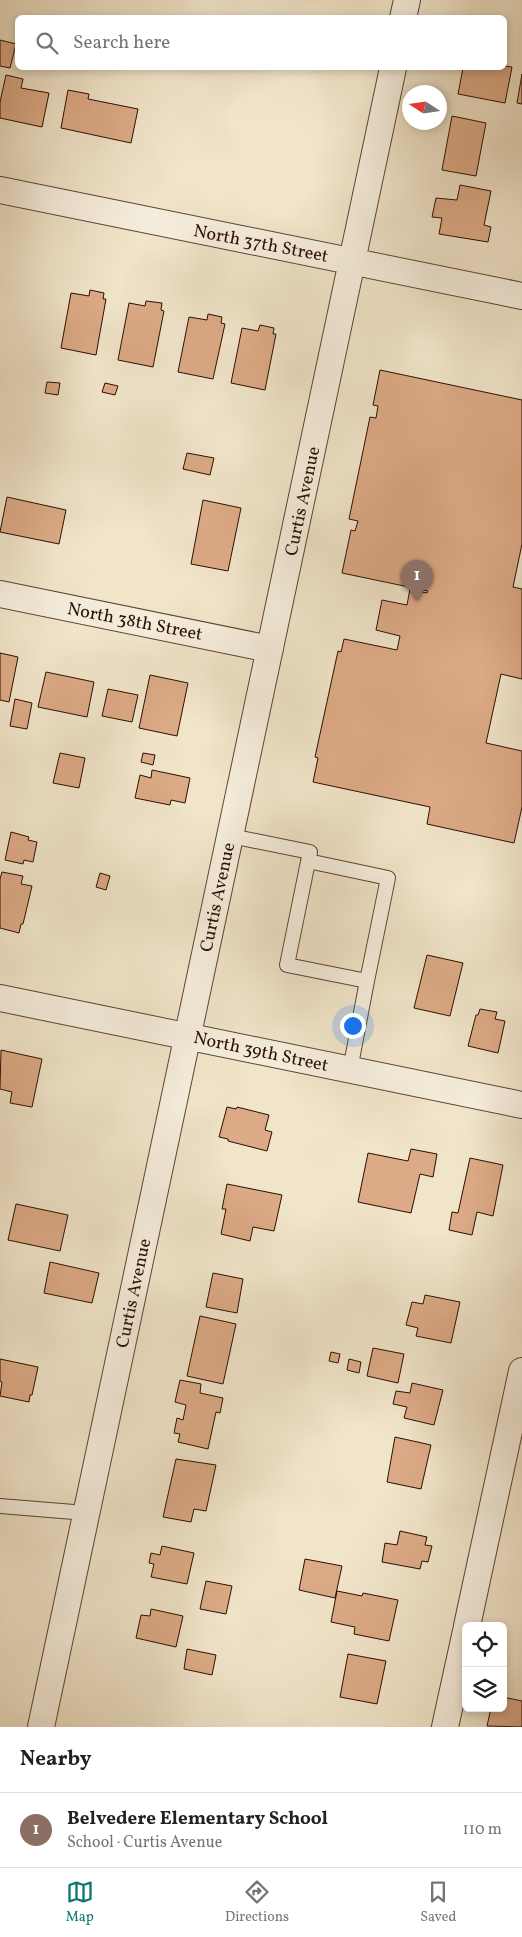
<!DOCTYPE html>
<meta charset="utf-8">
<style>
:root{--surface:#fff;--page:#f6f6f6;--text:#202124;--muted:#757577;--line:#e0e0e0;--accent:#0f766e}
body{margin:0;font-family:Vollkorn,serif;background:var(--page);color:var(--text)}
.controls{position:absolute;right:15px;bottom:15px;display:grid;overflow:hidden;border-radius:8px;box-shadow:0 2px 8px #0003}
.controls button{width:45px;height:45px;display:grid;place-items:center;padding:0;border:0;border-bottom:1px solid var(--line);background:var(--surface);color:var(--text);font:25px sans-serif}
.compass{position:absolute;left:402px;top:85px;width:45px;height:45px;border-radius:50%;background:var(--surface);box-shadow:0 2px 8px #0003;rotate:282deg}
.you{position:absolute;left:352px;top:1025px;width:18px;height:18px;margin:-12px;border:4px solid #fff;border-radius:50%;background:#1a73e8;box-shadow:0 0 0 8px #1a73e833}
.badge{display:grid;place-items:center;width:32px;height:32px;border-radius:50%;background:var(--accent);color:#fff;font-size:16px;font-weight:700}
.pin{position:absolute;translate:-50% -41px;filter:drop-shadow(0 1px 2px #0008)}
.pin::after{content:'';position:absolute;top:26px;width:18px;height:15px;background:inherit;clip-path:polygon(0 0,100% 0,50% 100%)}
.list{margin:0;padding:0;list-style:none}
h2{display:flex;justify-content:space-between;align-items:center;height:65px;margin:0;padding:0 20px;font-size:21px}
h2 small{font-size:16px;font-weight:400;color:var(--muted)}
.list li{display:grid;grid-template-columns:32px 1fr auto;gap:15px;align-items:center;box-sizing:border-box;height:75px;padding:0 20px;border-top:1px solid var(--line)}
.list b{display:block;font-size:19px;white-space:nowrap}
.list p{margin:0;font-size:16px;white-space:nowrap;color:var(--muted)}
.list em{font-size:16px;font-style:normal;color:var(--muted)}
.icon{flex:none;width:28px;height:28px;fill:none;stroke:currentColor;stroke-width:2;stroke-linecap:round;stroke-linejoin:round}
.map{position:relative;flex:none;width:522px;height:1727px;overflow:hidden}
.search{position:absolute;background:var(--surface);box-shadow:0 2px 8px #0003;left:15px;right:15px;top:15px;height:55px;display:flex;align-items:center;gap:12px;box-sizing:border-box;padding:0 18px;border-radius:8px;color:var(--muted);font-size:19px}
.sheet{height:140px;background:var(--surface)}
nav{display:flex;justify-content:space-around;align-items:center;box-sizing:border-box;height:70px;border-top:1px solid var(--line);background:var(--surface);font-size:14px;color:var(--muted)}
nav a{display:grid;justify-items:center;gap:2px}
nav .on{color:var(--accent)}
.map>svg:first-child{display:block}
.building{fill:#dcaa86;stroke:#2a0f00}
.lines{fill:none;stroke-linecap:round;stroke-linejoin:round}
.service-casing{stroke:#5c4432;stroke-width:16}
.minor-casing{stroke:#5c4432;stroke-width:28}
.service{stroke:#f5eddc;stroke-width:14}
.minor{stroke:#f5eddc;stroke-width:26}
.labels{text-anchor:middle;stroke-width:4;stroke-linejoin:round;paint-order:stroke}
.street-label{font-size:18px;fill:#2a0f00;stroke:#f5eddc}
</style>
<div class="map">
<svg width="522" height="1727" viewBox="0 0 522 1727">
<rect width="100%" height="100%" fill="#f0e4c9"/>
<filter id="stains"><feTurbulence type="fractalNoise" baseFrequency=".004" numOctaves="4"/><feColorMatrix values="0 0 0 0 .2 0 0 0 0 .09 0 0 0 0 .02 0 0 0 .5 -.17"/></filter>
<radialGradient id="worn" r=".72"><stop offset=".6" stop-color="#630" stop-opacity="0"/><stop offset="1" stop-color="#630" stop-opacity=".3"/></radialGradient>
<!-- building -->
<path class="building" d="M0 40 16 44 10 68 0 66Z
M504 66 512 67 505 103 458 94 463 68H504Z
M522 74V104L517 103Z
M6 75 23 79 21 88 49 93 42 127 0 118V102Z
M68 90 89 94 88 99 138 109 131 143 61 128Z
M452 116 486 123 476 176 442 170Z
M460 185 491 191 484 225 491 227 488 242 439 234 442 218 432 217 436 198 457 200Z
M90 290 104 293 103 299H106L96 355 61 348 71 293 89 296Z
M146 301 162 303 161 310 164 311 153 367 118 360 129 303 145 306Z
M208 314 222 317 221 323 225 324 213 379 178 372 189 317 207 320Z
M260 325 274 328 273 334H276L265 390 231 383 242 328 258 331Z
M380 370 522 400V544L513 587 522 589V679L501 674 486 743 522 751V807L514 843 427 824 430 807 313 782 318 758 315 757 338 651 341 652 344 639 397 650 400 636 376 630 382 600 407 605 410 589 427 593 428 591 342 573 351 530 355 531 358 521 349 519 370 417 376 418 378 406 373 405Z
M47 382 60 383 58 395 45 393Z
M105 383 118 386 115 395 102 392Z
M187 453 214 458 210 475 183 469Z
M7 497 66 510 59 544 0 532Z
M203 500 241 508 228 571 191 564Z
M0 653 18 657 9 702 0 700Z
M46 672 94 682 87 717 38 707Z
M150 675 188 683 177 736 139 728Z
M108 689 138 695 132 722 102 716Z
M15 699 32 703 27 729 10 726Z
M60 753 85 758 79 788 53 783Z
M143 753 155 755 153 765 141 762Z
M152 770 190 778 185 803 171 800 170 805 135 798 140 775 151 778Z
M11 832 29 837 28 840 37 842 33 862 24 860 23 864 5 860Z
M2 872 23 876 21 884 32 886 23 924H21L19 933 0 928V879Z
M100 873 110 876 106 890 96 887Z
M427 955 463 963 450 1016 414 1008Z
M480 1009 497 1012 495 1019 505 1021 498 1053 468 1046 476 1015H478Z
M1 1050 42 1059 32 1107 10 1103 12 1092 0 1089Z
M227 1107 236 1109 237 1107 269 1115 265 1130 272 1132 267 1151 228 1141V1139L219 1137Z
M411 1149 437 1154 433 1177 420 1174 411 1213 358 1202 368 1153 408 1161Z
M470 1158 503 1165 493 1216 477 1212 472 1235 449 1230 452 1212 458 1213Z
M227 1184 282 1195 274 1231 253 1227 250 1241 221 1234 226 1209H222Z
M16 1204 68 1215 60 1251 8 1240Z
M50 1262 99 1273 92 1303 44 1293Z
M213 1273 243 1279 237 1313 206 1307Z
M425 1295 460 1302 451 1343 416 1336 418 1328 406 1325 412 1302 423 1304Z
M200 1316 236 1324 223 1384 187 1376Z
M373 1348 404 1354 398 1383 367 1376Z
M331 1352 340 1354 338 1363 329 1361Z
M0 1359 38 1367 32 1395H30L29 1402 0 1396 2 1382 0 1381Z
M349 1359 361 1362 359 1373 347 1370Z
M180 1380 201 1384 200 1393 223 1398 220 1413 216 1412 208 1449 178 1442 180 1434 174 1433 177 1418 183 1420 186 1405 175 1402Z
M412 1383 443 1390 434 1425 404 1418 407 1407 393 1404 396 1391 410 1393Z
M395 1437 431 1445 421 1489 387 1482Z
M176 1459 216 1465 206 1511 194 1509 191 1522 163 1517Z
M400 1531 427 1537 425 1545 432 1546 428 1562 422 1561 420 1569 382 1562 385 1543 397 1545Z
M162 1546 194 1553 187 1584 151 1577 154 1564 149 1563 151 1553 160 1555Z
M305 1559 342 1566 335 1598 299 1590Z
M206 1581 232 1586 226 1614 200 1609Z
M337 1591 362 1596 363 1593 398 1600 389 1641 354 1634 355 1627 331 1622Z
M151 1609 183 1616 176 1647 136 1638 141 1615 150 1616Z
M187 1649 216 1655 212 1675 184 1669Z
M348 1654 386 1661 377 1704 340 1697Z
M503 1697 522 1701V1727L487 1726 491 1708H503Z"/>
<g class="lines">
<defs>
<path id="service" d="M231 836 310 852 287 965 367 981 350 1070
M308 861 388 878 367 981
M0 1506 86 1513"/>
<path id="minor" d="M403 18 407 0
M0 190 522 296
M0 594 270 649
M0 998 522 1105
M467 1626 522 1371
M41 1727 393 68
M445 1727 466 1631"/>
</defs>
<!-- service casing -->
<use href="#service" class="service-casing"/>
<!-- minor casing -->
<use href="#minor" class="minor-casing"/>
<!-- service -->
<use href="#service" class="service"/>
<!-- minor -->
<use href="#minor" class="minor"/>
</g>
<g class="labels">
<!-- street labels -->
<g class="street-label">
<text transform="translate(261 243) rotate(11)" y="6">North 37th Street</text>
<text transform="translate(302 501) rotate(-78)" y="6">Curtis Avenue</text>
<text transform="translate(135 621) rotate(11)" y="6">North 38th Street</text>
<text transform="translate(217 897) rotate(-78)" y="6">Curtis Avenue</text>
<text transform="translate(261 1051) rotate(12)" y="6">North 39th Street</text>
<text transform="translate(133 1293) rotate(-78)" y="6">Curtis Avenue</text>
</g>
</g>
<rect width="100%" height="100%" filter="url(#stains)"/>
<rect width="100%" height="100%" fill="url(#worn)"/>
</svg>
<div class="controls">
<button><svg class="icon" aria-label="locate" viewBox="0 0 24 24"><circle cx="12" cy="12" r="6"/><path d="M12 2v4M12 18v4M2 12h4M18 12h4"/></svg></button>
<button><svg class="icon" aria-label="layers" viewBox="0 0 24 24"><path d="M12 4l9 5-9 5-9-5zM3 14l9 5 9-5"/></svg></button>
</div>
<svg class="compass" viewBox="-18 -18 36 36"><path d="M0-13l5 13h-10z" fill="#e53935"/><path d="M0 13l5-13h-10z" fill="#757577"/></svg>
<div class="you"></div>
<div class="pin badge" style="left:417px;top:601px;background:#8d6e63">1</div>
<div class="search"><svg class="icon" aria-label="search" viewBox="0 0 24 24"><circle cx="10" cy="10" r="6"/><path d="M15 15l6 6"/></svg>Search here</div>
</div>
<section class="sheet">
<h2>Nearby<small></small></h2>
<ul class="list">
<li><span class="badge" style="background:#8d6e63">1</span><div><b>Belvedere Elementary School</b><p>School · Curtis Avenue</p></div><em>110 m</em></li>
</ul>
</section>
<nav>
<a class="on"><svg class="icon" aria-label="map" viewBox="0 0 24 24"><path d="M3 6l6-2 6 2 6-2v14l-6 2-6-2-6 2zM9 4v14M15 6v14"/></svg>Map</a>
<a><svg class="icon" aria-label="directions" viewBox="0 0 24 24"><path d="M12 3l9 9-9 9-9-9zM9 14v-3h6M13 9l2 2-2 2"/></svg>Directions</a>
<a><svg class="icon" aria-label="saved" viewBox="0 0 24 24"><path d="M7 4h10v16l-5-4-5 4z"/></svg>Saved</a>
</nav>
